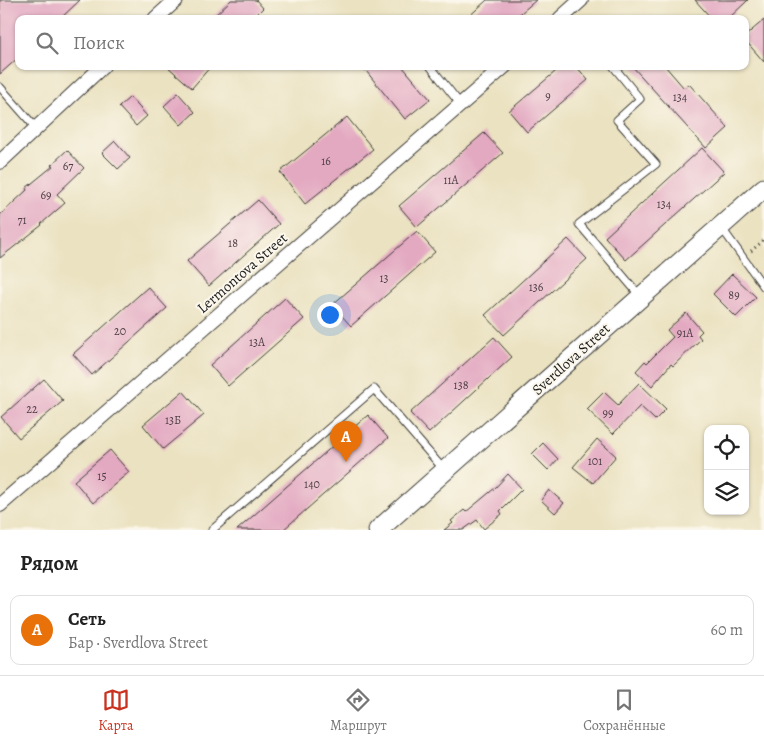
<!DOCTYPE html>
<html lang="ru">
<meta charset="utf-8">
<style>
:root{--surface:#fff;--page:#f6f6f6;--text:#222;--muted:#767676;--line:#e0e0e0;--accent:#c8321e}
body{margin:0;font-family:Alegreya,serif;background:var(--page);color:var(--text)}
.controls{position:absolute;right:15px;bottom:15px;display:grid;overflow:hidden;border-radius:10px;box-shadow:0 1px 4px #0004}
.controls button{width:45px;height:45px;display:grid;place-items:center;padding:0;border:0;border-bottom:1px solid var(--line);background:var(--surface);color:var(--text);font:25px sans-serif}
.you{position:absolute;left:329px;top:314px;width:18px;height:18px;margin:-12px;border:4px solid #fff;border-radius:50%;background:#1a73e8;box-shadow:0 0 0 8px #1a73e833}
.badge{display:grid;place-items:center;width:32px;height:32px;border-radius:50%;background:var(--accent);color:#fff;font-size:16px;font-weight:700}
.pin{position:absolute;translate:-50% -41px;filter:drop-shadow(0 1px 2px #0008)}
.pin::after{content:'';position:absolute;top:26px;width:18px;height:15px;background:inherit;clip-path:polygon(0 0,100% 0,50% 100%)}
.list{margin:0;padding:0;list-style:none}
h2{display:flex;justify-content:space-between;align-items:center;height:65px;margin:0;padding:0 20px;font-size:21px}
h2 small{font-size:16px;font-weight:400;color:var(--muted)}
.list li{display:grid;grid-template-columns:32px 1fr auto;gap:15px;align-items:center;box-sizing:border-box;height:70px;margin:0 10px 10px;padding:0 10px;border:1px solid var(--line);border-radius:10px}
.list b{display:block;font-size:19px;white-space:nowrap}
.list p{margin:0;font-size:16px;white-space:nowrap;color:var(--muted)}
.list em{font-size:16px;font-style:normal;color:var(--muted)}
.icon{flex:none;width:28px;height:28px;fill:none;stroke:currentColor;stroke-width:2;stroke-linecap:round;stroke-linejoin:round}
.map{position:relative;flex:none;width:764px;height:530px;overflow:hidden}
.search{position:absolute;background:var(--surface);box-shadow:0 1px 4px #0004;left:15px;right:15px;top:15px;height:55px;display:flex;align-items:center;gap:12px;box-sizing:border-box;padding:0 18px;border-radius:10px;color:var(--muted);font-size:19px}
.sheet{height:145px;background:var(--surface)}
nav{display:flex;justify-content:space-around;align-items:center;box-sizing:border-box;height:70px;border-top:1px solid var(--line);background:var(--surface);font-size:14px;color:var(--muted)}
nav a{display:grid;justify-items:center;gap:2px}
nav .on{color:var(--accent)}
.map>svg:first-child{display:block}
.building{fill:#e3a9c1}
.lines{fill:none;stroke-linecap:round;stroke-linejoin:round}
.service-casing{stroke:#3b3a35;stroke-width:9}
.minor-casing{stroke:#3b3a35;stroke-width:16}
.secondary-casing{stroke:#3b3a35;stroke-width:21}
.path{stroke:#3b3a35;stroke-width:3;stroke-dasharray:1 4;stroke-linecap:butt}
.service{stroke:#fff;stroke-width:7}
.minor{stroke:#fff;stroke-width:14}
.secondary{stroke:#fff;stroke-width:19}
.labels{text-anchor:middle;stroke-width:4;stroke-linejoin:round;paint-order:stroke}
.number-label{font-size:12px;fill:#4e3f45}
.street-label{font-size:15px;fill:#1c1c1c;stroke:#fbf7ec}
</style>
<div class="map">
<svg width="764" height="530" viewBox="0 0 764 530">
<rect width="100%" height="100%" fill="#fbf7ec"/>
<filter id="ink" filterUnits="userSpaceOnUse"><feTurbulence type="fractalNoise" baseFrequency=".02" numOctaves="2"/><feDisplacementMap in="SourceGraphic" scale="10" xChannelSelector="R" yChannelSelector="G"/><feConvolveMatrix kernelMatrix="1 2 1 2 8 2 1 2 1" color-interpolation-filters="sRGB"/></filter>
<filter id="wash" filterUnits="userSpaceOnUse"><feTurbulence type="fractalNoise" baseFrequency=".0096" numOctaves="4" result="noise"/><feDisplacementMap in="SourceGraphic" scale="20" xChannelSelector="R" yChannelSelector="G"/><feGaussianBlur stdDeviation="1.12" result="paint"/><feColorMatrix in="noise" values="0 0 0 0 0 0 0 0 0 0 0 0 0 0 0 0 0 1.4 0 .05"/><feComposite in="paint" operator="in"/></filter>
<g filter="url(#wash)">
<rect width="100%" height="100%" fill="#ebe2c1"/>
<g id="blocks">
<!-- building -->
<path class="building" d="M0 0H80L60 19H19V57L0 74Z
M231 0H256L263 8 252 19H211Z
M487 0H536L514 19H466Z
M695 0H748L728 19H712Z
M764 20V62L745 40V36Z
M167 66H211L192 88Z
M362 66H402L430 99 405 119Z
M562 66H576L588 80 527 132 509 111Z
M632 66H665L684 88 689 84 728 128 706 148Z
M178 93 195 112 181 125 164 106Z
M130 97 147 116 136 126 119 107Z
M347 117 373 149 305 204 280 172Z
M484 133 503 153 417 227 399 206Z
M115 141 130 158 118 169 102 153Z
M702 148 724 172 626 260 605 237Z
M67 150 84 168 57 194 65 203 41 224 42 225 0 258V215L27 190 26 188 53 166 51 165Z
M258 200 279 224 209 286 187 261Z
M417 231 435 252 351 326 332 305Z
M568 239 587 259 504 335 485 315Z
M732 274 756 297 736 317 713 294Z
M148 287 167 308 92 375 73 354Z
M285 298 304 319 228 386 210 365Z
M686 313 702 331 698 335 701 339 673 366 671 364 652 386 636 371 645 361 647 363 673 337 667 330Z
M494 337 512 357 429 433 410 413Z
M44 379 63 401 19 438 1 417Z
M639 383 666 409 655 420 640 406 613 434 587 409 604 392 618 405Z
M183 391 204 415 163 449 143 425Z
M368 415 388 438 283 530H237Z
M597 439 616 456 593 483 573 467Z
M543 443 558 459 548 470 532 454Z
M110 450 129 472 93 503 74 481Z
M508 474 522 489 500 511 502 514 484 529 477 520 463 530H444L453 523 451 521 464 510 466 512 495 488Z
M549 490 564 503 555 513 541 500Z"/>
</g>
</g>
<g filter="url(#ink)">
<use href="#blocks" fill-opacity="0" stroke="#3b3a35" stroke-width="1"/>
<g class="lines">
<defs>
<path id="service" d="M430 66 461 105
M613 66 640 99 617 120 656 164 579 224 641 297
M0 87 36 128
M721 227 764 287
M212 530 374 389 445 471"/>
<path id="minor" d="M155 19 176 0
M560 19 581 0
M0 162 103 66
M0 505 505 66"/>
<path id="secondary" d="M378 530 764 188"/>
</defs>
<!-- service casing -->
<use href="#service" class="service-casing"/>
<!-- minor casing -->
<use href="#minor" class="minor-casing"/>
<!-- secondary casing -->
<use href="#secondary" class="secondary-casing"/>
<!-- path -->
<path class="path" d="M751 251 764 240"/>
<!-- service -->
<use href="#service" class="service"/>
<!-- minor -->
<use href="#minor" class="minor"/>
<!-- secondary -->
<use href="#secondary" class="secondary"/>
</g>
</g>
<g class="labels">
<!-- number labels -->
<g class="number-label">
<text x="548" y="100">9</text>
<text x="680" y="101">134</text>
<text x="326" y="165">16</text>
<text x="68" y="170">67</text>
<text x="451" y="184">11А</text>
<text x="46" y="199">69</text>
<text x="664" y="208">134</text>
<text x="22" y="224">71</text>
<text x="233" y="247">18</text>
<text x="384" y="282">13</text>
<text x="536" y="291">136</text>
<text x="734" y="299">89</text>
<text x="120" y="335">20</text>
<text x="685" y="337">91А</text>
<text x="257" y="346">13А</text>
<text x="461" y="389">138</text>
<text x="32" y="413">22</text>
<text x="608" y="417">99</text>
<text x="173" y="424">13Б</text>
<text x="595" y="465">101</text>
<text x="102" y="480">15</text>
<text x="312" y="488">140</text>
</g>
<!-- street labels -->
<g class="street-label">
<text transform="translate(242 273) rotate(-41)" y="5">Lermontova Street</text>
<text transform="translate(571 359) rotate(-42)" y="5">Sverdlova Street</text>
</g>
</g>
</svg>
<div class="controls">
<button><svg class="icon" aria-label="locate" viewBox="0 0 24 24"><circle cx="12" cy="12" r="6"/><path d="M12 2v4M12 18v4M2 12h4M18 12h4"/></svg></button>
<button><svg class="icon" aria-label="layers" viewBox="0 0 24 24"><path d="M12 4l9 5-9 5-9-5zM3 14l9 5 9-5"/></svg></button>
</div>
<div class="you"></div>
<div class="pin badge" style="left:346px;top:462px;background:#e8710a">A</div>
<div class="search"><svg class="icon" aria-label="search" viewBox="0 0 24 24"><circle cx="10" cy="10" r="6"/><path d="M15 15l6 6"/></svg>Поиск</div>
</div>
<section class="sheet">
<h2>Рядом<small></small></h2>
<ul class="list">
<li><span class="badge" style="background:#e8710a">A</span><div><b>Сеть</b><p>Бар · Sverdlova Street</p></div><em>60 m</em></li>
</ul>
</section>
<nav>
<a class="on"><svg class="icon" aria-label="map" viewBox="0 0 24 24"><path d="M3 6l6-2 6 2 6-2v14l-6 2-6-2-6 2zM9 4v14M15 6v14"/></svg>Карта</a>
<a><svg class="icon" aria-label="directions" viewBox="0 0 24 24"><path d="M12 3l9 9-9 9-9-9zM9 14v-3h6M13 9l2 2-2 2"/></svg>Маршрут</a>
<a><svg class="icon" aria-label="saved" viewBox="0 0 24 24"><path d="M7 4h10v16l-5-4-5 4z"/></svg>Сохранённые</a>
</nav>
